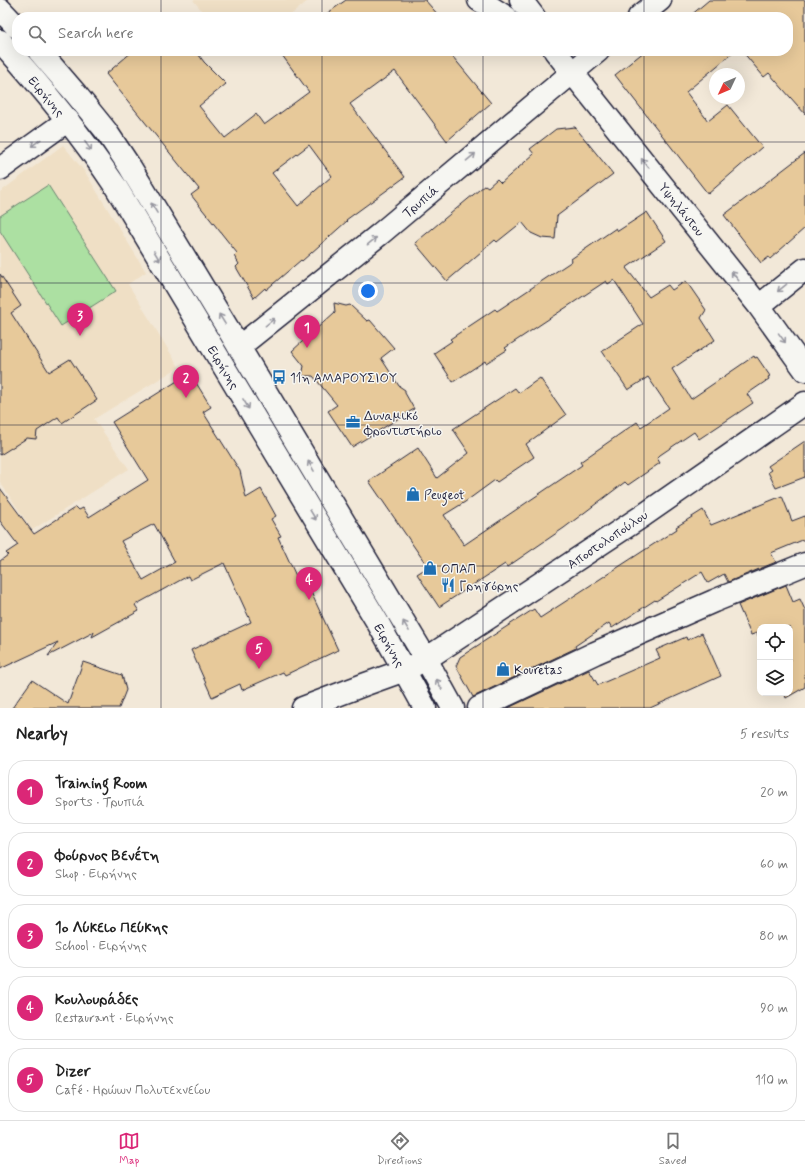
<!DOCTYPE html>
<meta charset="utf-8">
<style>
:root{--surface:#fff;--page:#f6f6f6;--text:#222;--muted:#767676;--line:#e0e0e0;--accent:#db2777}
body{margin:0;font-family:Mynerve,sans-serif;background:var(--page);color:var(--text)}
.controls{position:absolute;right:12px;bottom:12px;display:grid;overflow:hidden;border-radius:8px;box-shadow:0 4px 16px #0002}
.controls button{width:36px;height:36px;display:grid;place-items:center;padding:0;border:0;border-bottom:1px solid var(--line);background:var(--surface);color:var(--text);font:20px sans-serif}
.compass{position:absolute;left:709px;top:68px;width:36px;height:36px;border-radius:50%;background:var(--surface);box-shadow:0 4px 16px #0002;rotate:226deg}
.you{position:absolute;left:368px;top:291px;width:14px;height:14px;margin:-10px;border:3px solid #fff;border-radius:50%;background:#1a73e8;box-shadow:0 0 0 6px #1a73e833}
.badge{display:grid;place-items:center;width:26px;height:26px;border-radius:50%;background:var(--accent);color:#fff;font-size:13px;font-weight:700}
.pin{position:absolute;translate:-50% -33px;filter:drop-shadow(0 1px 2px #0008)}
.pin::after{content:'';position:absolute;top:21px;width:14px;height:12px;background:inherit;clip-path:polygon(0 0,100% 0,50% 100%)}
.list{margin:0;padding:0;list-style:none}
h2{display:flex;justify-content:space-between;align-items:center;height:52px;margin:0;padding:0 16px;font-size:17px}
h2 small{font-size:13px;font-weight:400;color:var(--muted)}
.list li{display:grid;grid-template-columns:26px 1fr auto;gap:12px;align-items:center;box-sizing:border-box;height:64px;margin:0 8px 8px;padding:0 8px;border:1px solid var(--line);border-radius:16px}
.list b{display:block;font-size:15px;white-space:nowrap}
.list p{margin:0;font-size:13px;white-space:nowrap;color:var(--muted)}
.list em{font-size:13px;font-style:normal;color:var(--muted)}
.icon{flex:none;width:22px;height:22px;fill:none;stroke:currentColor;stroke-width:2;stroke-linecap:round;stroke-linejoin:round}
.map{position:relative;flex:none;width:805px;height:708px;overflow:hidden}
.search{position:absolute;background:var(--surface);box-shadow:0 4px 16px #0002;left:12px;right:12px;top:12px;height:44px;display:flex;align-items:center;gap:10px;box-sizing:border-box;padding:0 14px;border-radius:16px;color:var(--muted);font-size:15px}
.sheet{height:412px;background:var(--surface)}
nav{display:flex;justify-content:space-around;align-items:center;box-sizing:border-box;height:56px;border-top:1px solid var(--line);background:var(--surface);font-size:11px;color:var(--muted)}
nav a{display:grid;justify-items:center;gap:2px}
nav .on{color:var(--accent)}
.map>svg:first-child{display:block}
.built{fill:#efdfc5}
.green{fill:#ace0a2;stroke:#67816e}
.building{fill:#e7c99a;stroke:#22223b;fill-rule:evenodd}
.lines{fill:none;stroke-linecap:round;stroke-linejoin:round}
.minor-casing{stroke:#22223b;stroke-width:25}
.secondary-casing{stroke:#22223b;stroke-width:25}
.minor{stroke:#f6f6f2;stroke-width:22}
.secondary{stroke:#f6f6f2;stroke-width:22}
.oneway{stroke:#9797a0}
.grid{fill:none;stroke:#22223b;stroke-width:1;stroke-opacity:0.55}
.labels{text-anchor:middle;stroke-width:3;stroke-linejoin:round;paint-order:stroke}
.street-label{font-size:13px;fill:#22223b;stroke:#f6f6f2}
.poi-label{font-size:13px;fill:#22223b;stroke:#f6f6f2;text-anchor:start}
</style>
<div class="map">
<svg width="805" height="708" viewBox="0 0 805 708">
<rect width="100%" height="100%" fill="#f2e8d8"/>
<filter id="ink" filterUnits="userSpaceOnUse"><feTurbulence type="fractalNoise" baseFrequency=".025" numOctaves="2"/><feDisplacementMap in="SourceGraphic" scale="8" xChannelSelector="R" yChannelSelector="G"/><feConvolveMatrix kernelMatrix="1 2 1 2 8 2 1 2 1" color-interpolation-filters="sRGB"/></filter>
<g filter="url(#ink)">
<!-- built -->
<path class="built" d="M193 0H309L288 17H207Z
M63 145 85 172 146 272 128 284 179 367 94 419 129 469 32 530 0 482V192Z"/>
<!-- green -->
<path class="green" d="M48 185 116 291 61 326 0 231V216Z"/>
<!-- building -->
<path class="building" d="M346 0H425L440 17H322Z
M709 0H805V114L769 73 764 77 742 51H788V17H686L689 15 690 16Z
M133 51H196L204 62 226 84 199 106 225 138 256 114 264 125 309 92 279 51H448L491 103 447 141 395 71 350 104 405 177 346 220 347 221 302 261 301 260 266 290 265 288 254 298 236 267 239 264 234 256 237 253 191 195 199 189 106 74ZM309 145 332 176 298 206 272 173Z
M645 51H735L686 92 708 121 728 105 762 147 708 194 615 75Z
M575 127 613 174 557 216 555 239 542 238 531 233 522 222 497 242 495 240 447 281 415 243 485 185 488 187 497 179 501 183 534 154 530 149 556 129Z
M805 153V228L770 259 769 257 761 263 724 215Z
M647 212 666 241 626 268 649 297 668 285 672 290 686 281 706 310 701 318 715 340 672 369 691 399 754 356 755 358 757 357 770 376 768 377 769 379 747 394 753 403 699 439 694 432 660 455 657 458 660 463 628 485 625 482 564 528 507 567 505 564 439 607 417 574 428 567 369 481 418 448 437 478 469 453 453 429 515 388 519 393 540 378 566 415 526 444 534 457 497 482 495 480 465 502 444 515 464 545 582 465 580 462 637 422 641 427 669 408 648 377 628 390 602 351 643 324 614 280 608 284 606 281 505 348 507 350 486 363 485 361 453 382 434 353 452 341 450 339 495 309 497 311 572 261 571 259 616 228 618 231Z
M0 274 21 306 11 313 49 372 70 359 97 400 62 423 58 417 37 431 36 439 27 438 0 455Z
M334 303 346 306 350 305 367 321 370 320 394 348 381 358 399 386 405 390V393L414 409 352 447 328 411 337 405 313 376H302L304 366 292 351 335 312Z
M190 373 211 407 203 412 240 471 246 498 261 489 276 516 271 519 281 536 278 537 303 591 309 588 338 650 285 675 283 672 242 690 240 684 212 697 191 650 251 622 224 563 190 580 188 576 135 605 139 611 92 637 94 632 48 656 58 642 0 669V561L8 555 6 553 18 545 0 521V488L34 534 76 507 79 510 83 508 89 517 148 480 112 422ZM154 524 175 562 143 580 121 541Z
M805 441V477L776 488 768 472 771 470 768 466Z
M782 496 792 521 805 516V539L771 553 776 562 728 582 724 574 708 583 702 572 656 601 655 600 612 628 609 623 575 646 576 648 473 697 456 666 460 657 506 627 534 609 540 618 677 529 676 527 703 510 711 525Z
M786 585 793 602 800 599 805 610V687L786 698 784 693H790V627H760V640L757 633 751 635 738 605Z
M702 633 721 676 650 708H508L589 670 598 685 660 658 656 650 686 637 687 640Z
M83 662 122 675 126 690 119 708H12L32 680 68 704Z"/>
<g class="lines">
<defs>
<path id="minor" d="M479 0 506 17
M521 0 534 17
M639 17 660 0
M555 51 759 306 805 370
M0 169 68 120
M759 306 805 269
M239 347 380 234 598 51
M303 708 366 684 405 670 426 659 644 515 805 403
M479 708 595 653 714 601 805 564"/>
<path id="secondary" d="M0 9 17 27
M0 41C43 88 81 135 116 187L378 623 425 708
M39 51 76 94 106 131 130 167 239 347 426 659 453 708"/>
</defs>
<!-- minor casing -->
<use href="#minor" class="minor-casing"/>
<!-- secondary casing -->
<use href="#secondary" class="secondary-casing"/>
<!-- minor -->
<use href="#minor" class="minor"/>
<!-- secondary -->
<use href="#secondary" class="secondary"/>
</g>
<!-- one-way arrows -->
<defs><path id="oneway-shaft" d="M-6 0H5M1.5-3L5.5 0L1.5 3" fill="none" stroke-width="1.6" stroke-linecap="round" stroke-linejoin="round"/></defs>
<g class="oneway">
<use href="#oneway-shaft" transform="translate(36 143) rotate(144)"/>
<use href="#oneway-shaft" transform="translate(88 146) rotate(54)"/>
<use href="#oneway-shaft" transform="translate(471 157) rotate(-40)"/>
<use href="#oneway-shaft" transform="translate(645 163) rotate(-129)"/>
<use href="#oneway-shaft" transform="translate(154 208) rotate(-121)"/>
<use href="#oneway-shaft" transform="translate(372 241) rotate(-39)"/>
<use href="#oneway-shaft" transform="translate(157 256) rotate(59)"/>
<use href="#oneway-shaft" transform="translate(735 276) rotate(-129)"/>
<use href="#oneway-shaft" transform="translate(782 288) rotate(141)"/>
<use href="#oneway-shaft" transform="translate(222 319) rotate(-122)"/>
<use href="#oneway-shaft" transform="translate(270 322) rotate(-39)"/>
<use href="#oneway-shaft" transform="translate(782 338) rotate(54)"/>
<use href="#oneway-shaft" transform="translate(246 404) rotate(59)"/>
<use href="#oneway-shaft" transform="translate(311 466) rotate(-121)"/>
<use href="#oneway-shaft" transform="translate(313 515) rotate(59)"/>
<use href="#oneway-shaft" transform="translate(406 626) rotate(-121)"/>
<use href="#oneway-shaft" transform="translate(439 684) rotate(-119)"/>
</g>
</g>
<!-- grid -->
<path class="grid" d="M161 0V17M322 0V17M483 0V17M644 0V17M161 51V708M322 51V708M483 51V708M644 51V708M0 142H805M0 283H805M0 425H805M0 566H805"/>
<!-- icons -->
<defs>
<symbol id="bus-bare" viewBox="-9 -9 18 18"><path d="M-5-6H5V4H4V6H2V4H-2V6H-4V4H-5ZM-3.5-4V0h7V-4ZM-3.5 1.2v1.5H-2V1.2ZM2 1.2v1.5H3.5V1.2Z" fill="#1f6fb2" stroke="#f6f6f2" stroke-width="2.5" paint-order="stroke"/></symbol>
<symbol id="office-bare" viewBox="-9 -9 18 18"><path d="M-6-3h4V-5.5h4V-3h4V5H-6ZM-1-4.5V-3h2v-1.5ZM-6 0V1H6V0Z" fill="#1f6fb2" stroke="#f6f6f2" stroke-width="2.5" paint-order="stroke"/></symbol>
<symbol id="shop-bare" viewBox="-9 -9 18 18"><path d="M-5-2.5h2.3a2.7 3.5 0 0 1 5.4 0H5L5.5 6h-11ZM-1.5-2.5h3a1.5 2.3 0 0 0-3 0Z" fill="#1f6fb2" stroke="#f6f6f2" stroke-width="2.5" paint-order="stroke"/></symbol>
<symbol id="restaurant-bare" viewBox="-9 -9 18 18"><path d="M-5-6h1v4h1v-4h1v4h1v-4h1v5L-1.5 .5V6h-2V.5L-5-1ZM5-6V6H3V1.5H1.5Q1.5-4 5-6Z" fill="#1f6fb2" stroke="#f6f6f2" stroke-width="2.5" paint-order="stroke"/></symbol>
</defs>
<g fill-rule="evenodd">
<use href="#bus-bare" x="269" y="367" width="20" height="20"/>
<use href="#office-bare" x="343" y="412" width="20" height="20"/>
<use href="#shop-bare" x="403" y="484" width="20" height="20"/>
<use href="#shop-bare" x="420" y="558" width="20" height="20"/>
<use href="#restaurant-bare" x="438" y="575" width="20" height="20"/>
<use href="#shop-bare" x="493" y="659" width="20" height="20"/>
</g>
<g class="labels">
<!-- street labels -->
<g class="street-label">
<text transform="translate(47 96) rotate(50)" y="5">Ειρήνης</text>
<text transform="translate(420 201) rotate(-40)" y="5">Τρυπιά</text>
<text transform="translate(682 209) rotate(51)" y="5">Υψηλάντου</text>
<text transform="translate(224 367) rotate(59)" y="5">Ειρήνης</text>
<text transform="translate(607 539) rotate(-34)" y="5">Αποστολοπούλου</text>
<text transform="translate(390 645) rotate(60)" y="5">Ειρήνης</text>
</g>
<!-- poi labels -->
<g class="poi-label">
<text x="290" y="382">11η ΑΜΑΡΟΥΣΙΟΥ</text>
<text x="364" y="420">Δυναμικό<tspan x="364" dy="15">Φροντιστήριο</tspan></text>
<text x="424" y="499">Peugeot</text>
<text x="441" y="573">ΟΠΑΠ</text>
<text x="459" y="590">Γρηγόρης</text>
<text x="514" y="674">Kouretas</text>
</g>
</g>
</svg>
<div class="controls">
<button><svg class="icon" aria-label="locate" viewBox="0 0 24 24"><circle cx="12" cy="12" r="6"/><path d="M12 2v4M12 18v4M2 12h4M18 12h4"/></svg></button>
<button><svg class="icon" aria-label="layers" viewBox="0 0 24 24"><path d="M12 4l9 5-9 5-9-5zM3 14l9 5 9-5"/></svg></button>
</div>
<svg class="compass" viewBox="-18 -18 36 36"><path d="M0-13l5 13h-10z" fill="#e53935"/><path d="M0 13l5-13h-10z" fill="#767676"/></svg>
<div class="you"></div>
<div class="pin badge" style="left:307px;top:348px">1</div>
<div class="pin badge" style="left:186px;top:398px">2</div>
<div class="pin badge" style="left:80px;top:336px">3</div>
<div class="pin badge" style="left:309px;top:600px">4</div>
<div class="pin badge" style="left:259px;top:669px">5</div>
<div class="search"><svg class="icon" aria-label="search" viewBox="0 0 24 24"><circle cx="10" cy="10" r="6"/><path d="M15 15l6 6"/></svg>Search here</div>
</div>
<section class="sheet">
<h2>Nearby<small>5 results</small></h2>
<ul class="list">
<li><span class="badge">1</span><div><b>Training Room</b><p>Sports · Τρυπιά</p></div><em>20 m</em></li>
<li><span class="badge">2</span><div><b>Φούρνος Βενέτη</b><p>Shop · Ειρήνης</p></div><em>60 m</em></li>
<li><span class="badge">3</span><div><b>1ο Λύκειο Πεύκης</b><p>School · Ειρήνης</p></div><em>80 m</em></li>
<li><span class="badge">4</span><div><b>Κουλουράδες</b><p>Restaurant · Ειρήνης</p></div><em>90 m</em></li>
<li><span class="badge">5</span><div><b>Dizer</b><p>Café · Ηρώων Πολυτεχνείου</p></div><em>110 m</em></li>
</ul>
</section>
<nav>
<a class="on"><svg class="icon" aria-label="map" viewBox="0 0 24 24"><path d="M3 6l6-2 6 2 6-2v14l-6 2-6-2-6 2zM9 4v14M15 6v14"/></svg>Map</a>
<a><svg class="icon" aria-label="directions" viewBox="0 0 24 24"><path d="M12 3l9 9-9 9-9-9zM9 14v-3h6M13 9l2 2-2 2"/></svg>Directions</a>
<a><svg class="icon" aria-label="saved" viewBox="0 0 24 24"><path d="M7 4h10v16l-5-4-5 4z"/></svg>Saved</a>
</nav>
